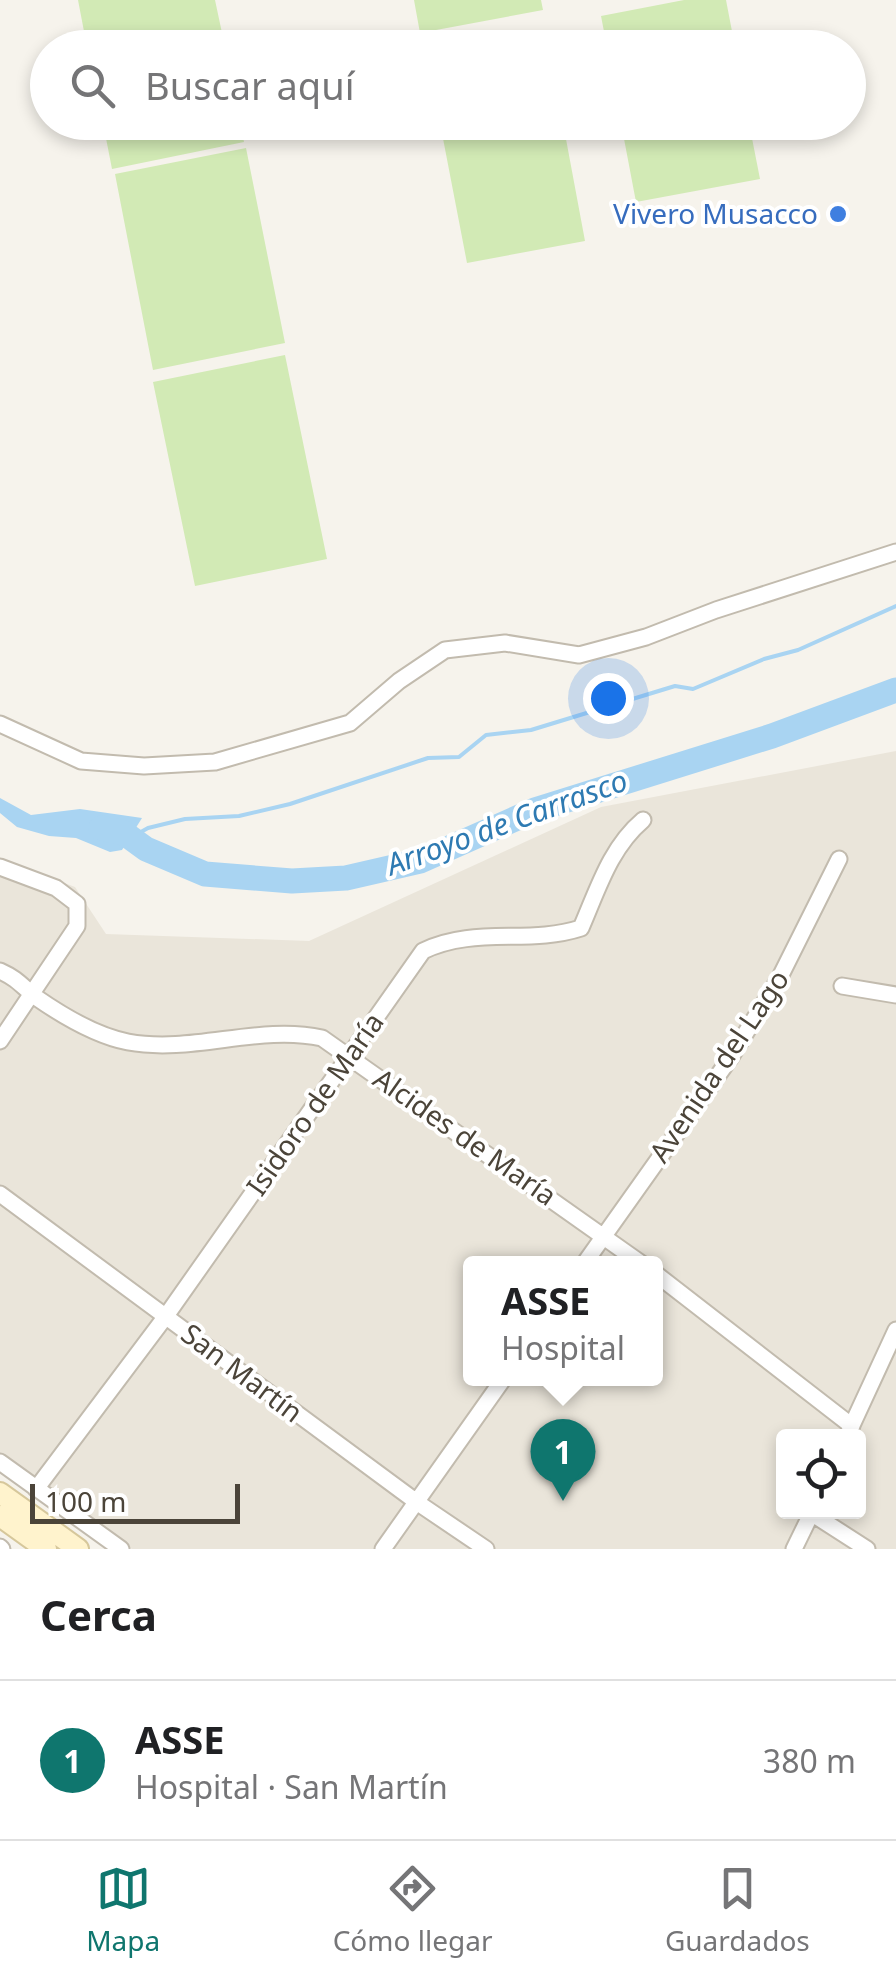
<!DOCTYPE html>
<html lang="es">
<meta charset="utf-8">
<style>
:root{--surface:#fff;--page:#f2f2f2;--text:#202124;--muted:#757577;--line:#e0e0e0;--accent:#0f766e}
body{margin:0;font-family:"Noto Sans",sans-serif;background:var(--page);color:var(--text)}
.controls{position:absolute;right:30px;bottom:30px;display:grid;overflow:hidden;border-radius:10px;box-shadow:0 5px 15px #0003}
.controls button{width:90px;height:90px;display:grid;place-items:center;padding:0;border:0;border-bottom:2px solid var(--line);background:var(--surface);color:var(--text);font:50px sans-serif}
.scale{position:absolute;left:30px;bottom:25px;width:210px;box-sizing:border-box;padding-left:10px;border:5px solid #4b4439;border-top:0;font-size:28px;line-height:35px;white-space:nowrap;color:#4b4439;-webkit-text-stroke:8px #fff;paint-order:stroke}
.you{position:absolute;left:608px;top:698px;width:35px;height:35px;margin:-25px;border:8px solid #fff;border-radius:50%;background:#1a73e8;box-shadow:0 0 0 15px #1a73e833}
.badge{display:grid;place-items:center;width:65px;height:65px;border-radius:50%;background:var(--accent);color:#fff;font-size:32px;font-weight:700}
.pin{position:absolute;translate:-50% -82px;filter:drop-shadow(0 2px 5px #0008)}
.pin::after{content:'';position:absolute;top:52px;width:35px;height:30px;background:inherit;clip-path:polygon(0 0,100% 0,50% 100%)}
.popup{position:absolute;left:463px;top:1256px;width:200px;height:130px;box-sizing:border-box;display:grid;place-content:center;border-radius:10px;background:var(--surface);filter:drop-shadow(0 2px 8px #0005);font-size:32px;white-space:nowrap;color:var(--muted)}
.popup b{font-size:38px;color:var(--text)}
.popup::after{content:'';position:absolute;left:50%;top:100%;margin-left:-20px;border:20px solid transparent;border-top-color:var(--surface)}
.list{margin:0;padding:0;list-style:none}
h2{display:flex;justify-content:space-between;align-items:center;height:130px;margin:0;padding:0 40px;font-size:42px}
h2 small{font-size:32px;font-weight:400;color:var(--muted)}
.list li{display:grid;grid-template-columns:65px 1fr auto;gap:30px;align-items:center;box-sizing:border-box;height:160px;padding:0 40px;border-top:2px solid var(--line)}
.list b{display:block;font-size:38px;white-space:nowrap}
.list p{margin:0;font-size:32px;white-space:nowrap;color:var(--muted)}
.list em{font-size:32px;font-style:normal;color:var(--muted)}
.icon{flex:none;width:55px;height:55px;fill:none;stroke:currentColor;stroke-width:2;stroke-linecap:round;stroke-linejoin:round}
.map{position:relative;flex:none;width:896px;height:1549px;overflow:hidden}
.search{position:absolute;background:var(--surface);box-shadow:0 5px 15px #0003;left:30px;right:30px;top:30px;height:110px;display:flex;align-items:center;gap:25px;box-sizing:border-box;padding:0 35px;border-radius:55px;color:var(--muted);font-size:38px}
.sheet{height:290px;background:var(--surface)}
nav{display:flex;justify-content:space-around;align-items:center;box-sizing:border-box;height:140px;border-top:2px solid var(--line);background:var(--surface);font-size:28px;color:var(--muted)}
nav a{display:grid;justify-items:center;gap:5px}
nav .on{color:var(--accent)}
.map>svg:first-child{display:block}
.residential{fill:#eae5da;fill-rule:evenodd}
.green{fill:#d2eab5}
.water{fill:#a9d4f2}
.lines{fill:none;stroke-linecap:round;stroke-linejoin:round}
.stream{stroke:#a9d4f2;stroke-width:4}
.river{stroke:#a9d4f2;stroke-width:25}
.minor-casing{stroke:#c2bbae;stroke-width:19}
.secondary-casing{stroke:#d6c79b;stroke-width:24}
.minor{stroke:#fff;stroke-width:15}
.secondary{stroke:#fff3cd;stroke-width:20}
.shop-dot{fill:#3f7fe0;stroke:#fff;stroke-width:4}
.labels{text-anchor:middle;stroke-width:8;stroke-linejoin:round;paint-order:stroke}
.shop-label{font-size:28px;fill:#366cbe;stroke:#fff;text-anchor:end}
.street-label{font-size:28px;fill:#4b4439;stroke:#fff}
.water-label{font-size:30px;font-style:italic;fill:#2e7ab2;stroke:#fff}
</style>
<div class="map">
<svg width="896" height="1549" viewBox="0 0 896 1549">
<rect width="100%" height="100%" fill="#f6f3ec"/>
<!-- residential -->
<path class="residential" d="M896 751V1549H132L0 1455V859L75 887 106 934 309 941 601 807ZM470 1264H656V1378H470ZM784 1436H858V1512H784Z"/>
<!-- green -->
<path class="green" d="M78 0H215L225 47H87Z
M414 0H541L543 10 420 33Z
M684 0H726L735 47H607L601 16Z
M103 123H240L244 142 112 169Z
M440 123H563L585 241 467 263Z
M621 123H749L760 179 636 202Z
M246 148 285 343 153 370 115 174Z
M285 355 327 559 195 586 153 382Z"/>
<!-- water -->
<path class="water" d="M0 798 31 815 80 809 142 818 122 850 110 852 76 838 49 836 17 827 0 813Z"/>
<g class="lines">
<!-- stream -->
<path class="stream" d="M132 837 148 828 185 819 239 816 290 804 428 758 459 757 486 735 531 730 675 686 693 689 764 659 798 650 896 606"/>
<!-- river -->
<path class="river" d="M101 828 124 833 146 849 205 874 292 881 346 878 420 861 535 810 772 736 896 690"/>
<defs>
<path id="minor" d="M0 724 81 761 144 766 215 762 350 723 399 681 445 650 505 643 579 655 646 637 716 610 896 552
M0 867 56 888 77 904V926L0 1041
M0 971C20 980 22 987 37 998 63 1016 97 1036 128 1042 193 1054 259 1024 322 1038L642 1264
M842 986 896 995
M0 1194 418 1503 486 1549
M584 1264 731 1057 780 977 839 859
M656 1274 852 1426
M847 1436 896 1330
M0 1462 121 1549
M36 1489 166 1316 423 951C474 926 529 945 581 928 598 889 610 848 643 820
M811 1513 867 1549
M0 1547 2 1549
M383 1549 504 1378
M794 1549 812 1512"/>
<path id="secondary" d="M0 1493 78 1549
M0 1516 46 1549"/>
</defs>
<!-- minor casing -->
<use href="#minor" class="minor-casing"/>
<!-- secondary casing -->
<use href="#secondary" class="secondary-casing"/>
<!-- minor -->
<use href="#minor" class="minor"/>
<!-- secondary -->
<use href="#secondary" class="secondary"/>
</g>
<!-- markers -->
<circle class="shop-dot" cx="838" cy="214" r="10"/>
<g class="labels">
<!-- shop labels -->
<g class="shop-label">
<text x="818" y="224">Vivero Musacco</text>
</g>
<!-- street labels -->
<g class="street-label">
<text transform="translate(719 1066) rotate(-56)" y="10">Avenida del Lago</text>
<text transform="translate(315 1104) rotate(-55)" y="10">Isidoro de María</text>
<text transform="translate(465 1137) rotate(35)" y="10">Alcides de María</text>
<text transform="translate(242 1373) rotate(37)" y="10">San Martín</text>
</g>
<!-- water labels -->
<g class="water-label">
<text transform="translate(507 823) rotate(-20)" y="10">Arroyo de Carrasco</text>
</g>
</g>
</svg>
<div class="controls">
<button><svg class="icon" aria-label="locate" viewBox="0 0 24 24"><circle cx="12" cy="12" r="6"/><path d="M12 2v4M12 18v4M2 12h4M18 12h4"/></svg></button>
</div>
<div class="scale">100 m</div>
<div class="you"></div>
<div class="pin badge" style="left:563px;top:1501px">1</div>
<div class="popup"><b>ASSE</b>Hospital</div>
<div class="search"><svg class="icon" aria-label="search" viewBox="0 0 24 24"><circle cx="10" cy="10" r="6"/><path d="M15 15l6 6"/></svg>Buscar aquí</div>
</div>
<section class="sheet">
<h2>Cerca<small></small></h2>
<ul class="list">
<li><span class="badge">1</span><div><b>ASSE</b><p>Hospital · San Martín</p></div><em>380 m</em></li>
</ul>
</section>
<nav>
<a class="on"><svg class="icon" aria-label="map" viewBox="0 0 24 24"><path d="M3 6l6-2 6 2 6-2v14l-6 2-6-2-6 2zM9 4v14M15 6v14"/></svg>Mapa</a>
<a><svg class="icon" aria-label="directions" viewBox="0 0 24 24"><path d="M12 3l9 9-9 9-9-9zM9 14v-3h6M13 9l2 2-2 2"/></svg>Cómo llegar</a>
<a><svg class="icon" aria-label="saved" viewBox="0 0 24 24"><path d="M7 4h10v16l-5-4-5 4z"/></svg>Guardados</a>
</nav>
